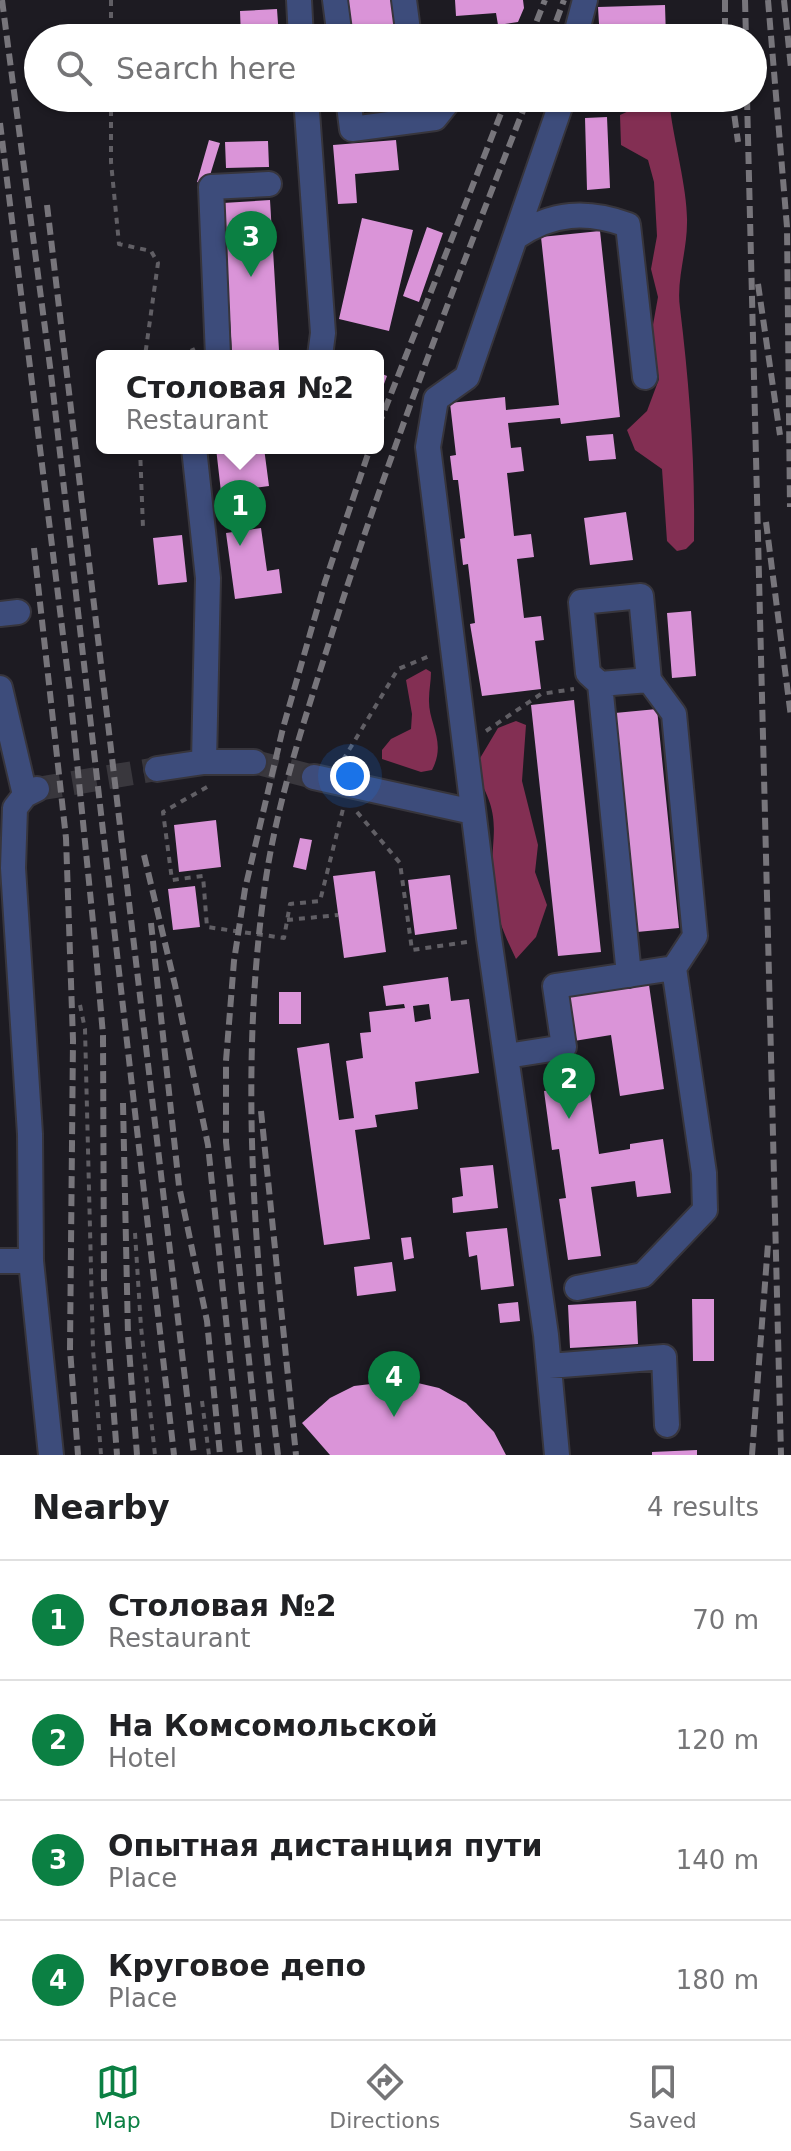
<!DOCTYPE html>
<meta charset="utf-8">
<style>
:root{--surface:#fff;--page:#f2f2f2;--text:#202124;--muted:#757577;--line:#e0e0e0;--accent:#0b8043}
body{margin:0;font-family:"DejaVu Sans",sans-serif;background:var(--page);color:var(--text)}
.you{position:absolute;left:350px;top:776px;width:28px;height:28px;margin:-20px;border:6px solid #fff;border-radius:50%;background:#1a73e8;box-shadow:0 0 0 12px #1a73e833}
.badge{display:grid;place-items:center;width:52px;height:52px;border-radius:50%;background:var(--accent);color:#fff;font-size:26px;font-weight:700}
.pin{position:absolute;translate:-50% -66px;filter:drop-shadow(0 2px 4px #0008)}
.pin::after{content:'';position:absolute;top:42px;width:28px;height:24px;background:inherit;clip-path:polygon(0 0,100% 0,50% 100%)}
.popup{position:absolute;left:96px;top:350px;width:288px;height:104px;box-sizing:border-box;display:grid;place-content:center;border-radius:12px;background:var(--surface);filter:drop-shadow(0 2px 6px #0005);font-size:26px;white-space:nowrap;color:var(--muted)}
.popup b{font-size:30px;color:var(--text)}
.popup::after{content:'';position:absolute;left:50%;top:100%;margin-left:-16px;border:16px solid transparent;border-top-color:var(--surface)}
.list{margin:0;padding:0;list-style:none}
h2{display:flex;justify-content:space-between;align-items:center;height:104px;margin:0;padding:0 32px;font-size:34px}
h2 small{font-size:26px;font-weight:400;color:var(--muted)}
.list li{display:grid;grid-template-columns:52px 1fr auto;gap:24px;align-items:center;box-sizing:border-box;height:120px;padding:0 32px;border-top:2px solid var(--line)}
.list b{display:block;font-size:30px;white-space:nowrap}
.list p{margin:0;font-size:26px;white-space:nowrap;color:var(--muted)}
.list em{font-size:26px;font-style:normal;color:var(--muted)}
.icon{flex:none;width:44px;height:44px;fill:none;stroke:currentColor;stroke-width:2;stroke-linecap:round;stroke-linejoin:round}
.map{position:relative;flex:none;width:791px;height:1455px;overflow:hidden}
.search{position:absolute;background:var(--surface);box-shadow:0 2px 6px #0004;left:24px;right:24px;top:24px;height:88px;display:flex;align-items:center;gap:20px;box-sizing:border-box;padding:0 28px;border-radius:44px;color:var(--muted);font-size:30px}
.sheet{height:584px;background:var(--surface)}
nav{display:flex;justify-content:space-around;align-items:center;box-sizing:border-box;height:112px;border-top:2px solid var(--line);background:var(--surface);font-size:22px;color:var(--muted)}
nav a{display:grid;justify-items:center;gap:4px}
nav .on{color:var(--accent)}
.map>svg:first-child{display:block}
.forest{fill:#832f53}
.building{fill:#da94d8;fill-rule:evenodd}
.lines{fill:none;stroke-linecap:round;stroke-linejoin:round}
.minor-tunnel{stroke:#39373d;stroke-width:24;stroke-dasharray:24 12;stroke-linecap:butt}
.minor-casing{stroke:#37353c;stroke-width:28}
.path{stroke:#615f65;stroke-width:4;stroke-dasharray:6 6;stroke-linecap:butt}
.minor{stroke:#3d4c7b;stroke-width:24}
.rail{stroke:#77757b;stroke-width:6;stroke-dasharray:12 6;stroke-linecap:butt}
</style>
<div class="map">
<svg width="791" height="1455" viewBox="0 0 791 1455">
<rect width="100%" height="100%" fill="#1d1b22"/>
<!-- forest -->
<path class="forest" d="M644 104 670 108C674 142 688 191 687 223 687 251 676 281 680 308 689 382 695 458 694 533V541L686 549 677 551 667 541 662 469 635 450 627 430 647 411 659 379 651 336 658 297 651 269 657 236 654 182 648 160 621 145 620 115Z
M426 669 431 672C431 681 429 690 429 699 428 724 447 741 432 770L421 772 382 759V750L391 739 411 729 412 714 406 680Z
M516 721 526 725 522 781 538 845 535 872 547 905 536 937 516 959C505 936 495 914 493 889 488 835 507 821 473 770L498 728Z"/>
<!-- building -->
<path class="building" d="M345 0H393L398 38H350Z
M455 0H523L524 8 518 22 498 25 496 13 456 16Z
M665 5 666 38H584V24H599L598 7Z
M277 9 279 38H241L240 11Z
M244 98H282L283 108 245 110Z
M359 98H434L435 111 403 115 401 101 360 107Z
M607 117 610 188 587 190 585 118Z
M209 140 220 143 207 185 197 182Z
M396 140 399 170 355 174 357 203 338 204 333 145Z
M268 141 269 167 226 168 225 142Z
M270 200 279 350 232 353 223 203Z
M362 218 413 230 389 331 339 319Z
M427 227 443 233 419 302 403 296Z
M600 231 620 417 561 424 560 418 508 423 511 448 521 447 524 471 507 473 514 536 531 534 534 557 517 559 524 618 541 616 544 640 535 641 541 689 482 696 470 624 475 623 468 564 463 565 460 539 465 538 458 480H453L450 456 456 455 450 403 505 397 506 410 559 405 541 237Z
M378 372 387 376 378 400Z
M613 434 616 459 589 461 586 436Z
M216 448H264L269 486 221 492Z
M626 512 633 560 590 565 584 518Z
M261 528 267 571 279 569 282 593 235 599 226 533Z
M182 535 187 582 158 585 153 538Z
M691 611 696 676 672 678 667 613Z
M574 700 601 952 558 956 531 705Z
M657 709 679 928 637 932 615 713Z
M216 820 221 867 179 872 174 825Z
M300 838 312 840 306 870 293 867Z
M375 871 386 952 344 958 333 876Z
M450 875 457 929 415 935 408 880Z
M195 886 200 927 173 930 168 889Z
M448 977 451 1001 469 999 479 1073 415 1082 418 1109 375 1115 377 1127 355 1130 370 1239 324 1245 297 1048 329 1043 339 1120 354 1118 346 1061 363 1058 360 1033 371 1032 369 1012 405 1008 404 1004 386 1006 383 986ZM429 1004 431 1019 415 1022 413 1006Z
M648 978 664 1089 620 1096 611 1035 574 1041 567 989Z
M279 992H301V1024H279Z
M589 1085 599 1154 630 1149V1144L663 1139 671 1193 637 1197 635 1181 591 1187 601 1256 568 1260 559 1199 566 1198 559 1149 552 1150 544 1091Z
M493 1165 498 1208 453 1213 452 1198 463 1196 460 1168Z
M507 1228 514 1286 481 1290 477 1255 469 1257 466 1232Z
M411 1237 414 1258 404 1260 401 1238Z
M392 1262 396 1291 357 1296 354 1267Z
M692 1299H714V1361H693Z
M636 1301 638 1344 570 1348 568 1305Z
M518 1302 520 1321 500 1323 498 1304Z
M405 1380 439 1388 466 1403 494 1432 506 1455H330L302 1423 330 1398 354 1386Z
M697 1450V1455H652V1452Z"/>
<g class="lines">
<!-- minor-tunnel -->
<path class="minor-tunnel" d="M254 762 314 777
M37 789 157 769"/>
<defs>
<path id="minor" d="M299 0 301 38
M335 0 340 38
M404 0 409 38
M575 38 585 0
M306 98 323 333 320 356
M348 98 352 129 435 118 451 98
M516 237C552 212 587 210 628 225L645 377
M218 356 211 187 269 184
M194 448 208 578 204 762
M0 614 18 612
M600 684 588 673 581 602 641 596 649 680
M0 688 25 795
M157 769 204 762H254
M314 777 473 812
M37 789 25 795 15 808 13 868 30 1134 31 1261 51 1455
M629 975 600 684 649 680 674 714 695 936 674 968
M507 1056 564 1047 555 986 674 968 704 1173 705 1210 643 1275 577 1288
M0 1261H31
M549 1366 664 1357 667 1425
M557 1455 546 1335 489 938 428 447 436 399 467 377 563 98"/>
</defs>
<!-- minor casing -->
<use href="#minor" class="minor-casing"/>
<!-- path -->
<path class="path" d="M111 0V38
M111 98V162L119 244 151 251 158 263 145 356
M180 356 195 349
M140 448 143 528
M486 731 541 694 574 689
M343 760 398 669 432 655
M207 787 163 812 172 880 203 876 207 927 284 938 290 904 320 901 344 805
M357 812 400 863 412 950 467 942
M287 920 338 915
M80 1005 85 1029 93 1349 101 1455
M135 1233 141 1327 155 1455
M202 1401 209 1455"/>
<!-- minor -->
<use href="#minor" class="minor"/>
<!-- rail -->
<path class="rail" d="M2 0 51 374 174 1455
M725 0V38
M745 0 746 38
M768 0 787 227 790 507
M784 0 791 68
M530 38 545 0
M550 38 564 0
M732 98 738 142
M747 98 781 1455
M0 123 70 692 95 942 103 1035 104 1285 117 1455
M47 205 194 1455
M758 284 780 435
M378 427 507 98
M766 522 791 717
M34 548 66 838 73 1040 70 1349 78 1455
M144 855 175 985 208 1145 240 1455
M151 923 179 1186 207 1321 220 1455
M123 1103 128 1335 137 1455
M261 1111 296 1455
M259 1455 226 1142V1061L234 961 245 889 283 728 325 582 370 448
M278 1455C256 1271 239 1085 263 900 274 807 306 716 334 627 391 448 459 273 528 98
M752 1455 768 1244"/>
</g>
</svg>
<div class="you"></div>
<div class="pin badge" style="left:240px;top:546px">1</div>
<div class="popup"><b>Столовая №2</b>Restaurant</div>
<div class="pin badge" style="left:569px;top:1119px">2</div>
<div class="pin badge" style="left:251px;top:277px">3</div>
<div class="pin badge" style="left:394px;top:1417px">4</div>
<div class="search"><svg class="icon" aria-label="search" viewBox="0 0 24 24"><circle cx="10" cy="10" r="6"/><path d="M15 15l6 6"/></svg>Search here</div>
</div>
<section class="sheet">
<h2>Nearby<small>4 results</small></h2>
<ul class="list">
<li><span class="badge">1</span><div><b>Столовая №2</b><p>Restaurant</p></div><em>70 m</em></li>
<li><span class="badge">2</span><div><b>На Комсомольской</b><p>Hotel</p></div><em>120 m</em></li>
<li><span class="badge">3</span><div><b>Опытная дистанция пути</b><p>Place</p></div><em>140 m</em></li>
<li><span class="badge">4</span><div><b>Круговое депо</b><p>Place</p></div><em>180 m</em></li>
</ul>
</section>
<nav>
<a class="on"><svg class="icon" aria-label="map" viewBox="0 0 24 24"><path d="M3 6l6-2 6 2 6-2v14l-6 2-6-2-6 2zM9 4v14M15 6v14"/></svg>Map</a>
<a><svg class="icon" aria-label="directions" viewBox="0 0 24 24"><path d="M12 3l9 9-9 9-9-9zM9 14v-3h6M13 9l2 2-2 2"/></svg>Directions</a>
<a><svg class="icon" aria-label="saved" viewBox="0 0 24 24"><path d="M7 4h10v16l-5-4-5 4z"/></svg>Saved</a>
</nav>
